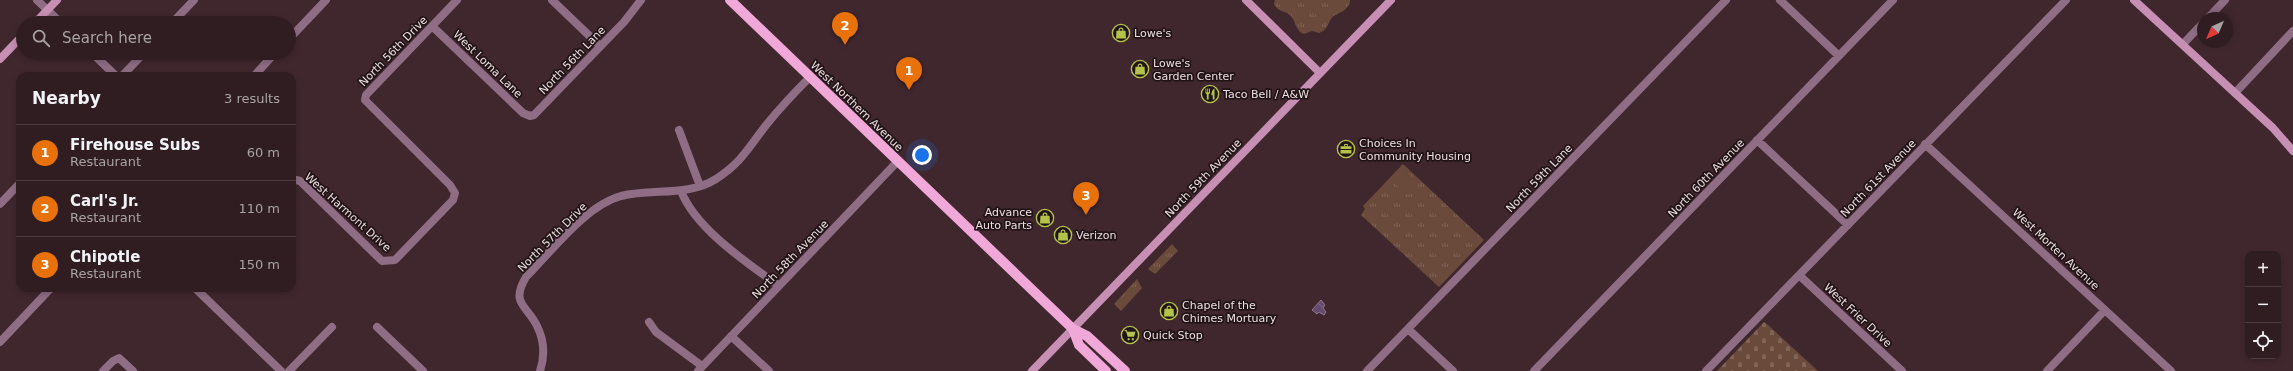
<!DOCTYPE html>
<meta charset="utf-8">
<style>
:root{--surface:#301d22;--page:#3c2a2f;--text:#f1f3f6;--muted:#a8a2a5;--line:#4b3b40;--accent:#d93025}
body{margin:0;font-family:"DejaVu Sans",sans-serif;background:var(--page);color:var(--text)}
.controls{position:absolute;right:12px;bottom:12px;display:grid;overflow:hidden;border-radius:8px;box-shadow:0 2px 6px #0003}
.controls button{width:36px;height:36px;display:grid;place-items:center;padding:0;border:0;border-bottom:1px solid var(--line);background:var(--surface);color:var(--text);font:20px sans-serif}
.compass{position:absolute;left:2197px;top:12px;width:36px;height:36px;border-radius:50%;background:var(--surface);box-shadow:0 2px 6px #0003;rotate:224deg}
.you{position:absolute;left:922px;top:155px;width:14px;height:14px;margin:-10px;border:3px solid #fff;border-radius:50%;background:#1a73e8;box-shadow:0 0 0 6px #1a73e833}
.badge{display:grid;place-items:center;width:26px;height:26px;border-radius:50%;background:var(--accent);color:#fff;font-size:13px;font-weight:700}
.pin{position:absolute;translate:-50% -33px;filter:drop-shadow(0 1px 2px #0008)}
.pin::after{content:'';position:absolute;top:21px;width:14px;height:12px;background:inherit;clip-path:polygon(0 0,100% 0,50% 100%)}
.list{margin:0;padding:0;list-style:none}
h2{display:flex;justify-content:space-between;align-items:center;height:52px;margin:0;padding:0 16px;font-size:17px}
h2 small{font-size:13px;font-weight:400;color:var(--muted)}
.list li{display:grid;grid-template-columns:26px 1fr auto;gap:12px;align-items:center;box-sizing:border-box;height:56px;padding:0 16px;border-top:1px solid var(--line)}
.list b{display:block;font-size:15px;white-space:nowrap}
.list p{margin:0;font-size:13px;white-space:nowrap;color:var(--muted)}
.list em{font-size:13px;font-style:normal;color:var(--muted)}
.icon{flex:none;width:22px;height:22px;fill:none;stroke:currentColor;stroke-width:2;stroke-linecap:round;stroke-linejoin:round}
.map{position:relative;flex:none;width:2293px;height:371px;overflow:hidden}
.search{position:absolute;background:var(--surface);box-shadow:0 2px 6px #0003;left:16px;top:16px;width:280px;height:44px;display:flex;align-items:center;gap:10px;box-sizing:border-box;padding:0 14px;border-radius:22px;color:var(--muted);font-size:15px}
.panel{position:absolute;background:var(--surface);box-shadow:0 2px 6px #0003;left:16px;top:72px;width:280px;height:220px;border-radius:12px}
.map>svg:first-child{display:block}
.grass{fill:url(#grass-tufts)}
.cemetery{fill:url(#cemetery-stones)}
.pitch{fill:#6a4a3a}
.water{fill:url(#water-waves);stroke:#8e7890}
.lines{fill:none;stroke-linecap:round;stroke-linejoin:round}
.street{stroke:#8f6d84;stroke-width:8}
.secondary{stroke:#c68fb3;stroke-width:8}
.primary{stroke:#efa8d8;stroke-width:10}
.labels{text-anchor:middle;stroke-width:3.5;stroke-linejoin:round;paint-order:stroke}
.poi-label{font-size:11px;fill:#eedde1;stroke:#201417;text-anchor:start}
.street-label{font-size:11px;fill:#eedde1;stroke:#201417}
</style>
<div class="map">
<svg width="2293" height="371" viewBox="0 0 2293 371">
<defs>
<pattern id="grass-tufts" width="24" height="20" patternUnits="userSpaceOnUse"><rect width="24" height="20" fill="#6a4a3a"/><path d="M3 7l-1-3M5 7V3M7 7l1-3M15 17l-1-3M17 17v-4M19 17l1-3" fill="none" stroke="#806456"/></pattern>
<pattern id="cemetery-stones" width="16" height="16" patternUnits="userSpaceOnUse"><rect width="16" height="16" fill="#6a4a3a"/><path d="M2 7V4a2 2 0 0 1 4 0v3zM10 15v-3a2 2 0 0 1 4 0v3z" fill="#806456"/></pattern>
<pattern id="water-waves" width="16" height="10" patternUnits="userSpaceOnUse"><rect width="16" height="10" fill="#654c6e"/><path d="M0 5q4-4 8 0t8 0" fill="none" stroke="#7b6582"/></pattern>
</defs>
<rect width="100%" height="100%" fill="#40272e"/>
<!-- grass -->
<path class="grass" d="M1275 0H1350V2C1346 14 1337 11 1331 19 1327 25 1327 30 1319 33L1312 31 1304 34C1296 31 1296 23 1291 16 1286 10 1278 13 1274 4Z
M1403 164 1484 240 1439 287 1361 215 1365 209 1363 206Z
M1172 244 1178 251 1155 274 1148 269Z
M1137 279 1142 288 1121 311 1114 304Z"/>
<!-- cemetery -->
<path class="cemetery" d="M1764 322 1768 325 1818 371H1717Z"/>
<!-- pitch -->
<path class="pitch" d="M1404 170 1419 184 1408 195 1393 181Z"/>
<!-- water -->
<path class="water" d="M1321 300 1325 305 1323 308 1326 312 1324 315 1319 312 1317 314 1312 310Z"/>
<g class="lines">
<!-- street -->
<path class="street" d="M37 0 61 23
M552 0 600 46
M1780 0 1839 56
M2208 18 2225 0
M172 23 194 0
M432 26 523 113 530 116 534 115 624 22 641 0
M289 39 326 0
M2183 44 2203 23
M92 53 116 76
M122 76 144 53
M254 76 275 53
M2235 93 2293 31
M679 130 700 186
M1757 140 1848 225
M1925 144 2171 371
M292 179 300 181 382 261 395 260 453 200 455 193 450 185 365 100 366 95 457 0
M681 191C696 229 746 262 779 286
M0 204 20 183
M1799 275 1902 371
M195 288 281 371
M649 322 656 332 702 366
M377 327 423 371
M1408 329 1453 371
M731 336 769 371
M0 342 51 288
M103 371 113 361 119 358 133 371
M289 371 332 327
M540 371C545 356 544 340 537 326 527 305 510 304 526 277 552 251 585 206 621 196 653 188 687 197 716 179 743 161 748 148 767 124 780 108 795 92 810 77
M698 371 898 161
M1367 371 1726 0
M1534 371 1893 0
M1706 371 2066 0
M2047 371 2105 310"/>
<!-- secondary -->
<path class="secondary" d="M1246 0 1320 73
M2134 0 2273 128 2293 151
M35 23 57 0
M0 59 23 35
M1032 371 1391 0"/>
<!-- primary -->
<path class="primary" d="M730 0 1073 329 1087 336 1125 371
M1073 329 1079 345 1106 371"/>
</g>
<!-- icons -->
<defs>
<symbol id="shop-ring" viewBox="-11 -11 22 22"><circle r="9.5" fill="#201417" stroke="#b4c24a" stroke-width="1.5"/><path d="M-5-2.5h2.3a2.7 3.5 0 0 1 5.4 0H5L5.5 6h-11ZM-1.5-2.5h3a1.5 2.3 0 0 0-3 0Z" fill="#b4c24a"/></symbol>
<symbol id="restaurant-ring" viewBox="-11 -11 22 22"><circle r="9.5" fill="#201417" stroke="#b4c24a" stroke-width="1.5"/><path d="M-5-6h1v4h1v-4h1v4h1v-4h1v5L-1.5 .5V6h-2V.5L-5-1ZM5-6V6H3V1.5H1.5Q1.5-4 5-6Z" fill="#b4c24a"/></symbol>
<symbol id="office-ring" viewBox="-11 -11 22 22"><circle r="9.5" fill="#201417" stroke="#b4c24a" stroke-width="1.5"/><path d="M-6-3h4V-5.5h4V-3h4V5H-6ZM-1-4.5V-3h2v-1.5ZM-6 0V1H6V0Z" fill="#b4c24a"/></symbol>
<symbol id="supermarket-ring" viewBox="-11 -11 22 22"><circle r="9.5" fill="#201417" stroke="#b4c24a" stroke-width="1.5"/><path d="M-6-5.5h2.5l.6 2H6L4.5 2H-2.5L-4.4-4H-6ZM-1.5 3.2a1.3 1.3 0 1 0 .1 0ZM3 3.2a1.3 1.3 0 1 0 .1 0Z" fill="#b4c24a"/></symbol>
</defs>
<g fill-rule="evenodd">
<use href="#shop-ring" x="1111" y="23" width="20" height="20"/>
<use href="#shop-ring" x="1130" y="59" width="20" height="20"/>
<use href="#restaurant-ring" x="1200" y="84" width="20" height="20"/>
<use href="#office-ring" x="1336" y="139" width="20" height="20"/>
<use href="#shop-ring" x="1035" y="208" width="20" height="20"/>
<use href="#shop-ring" x="1053" y="225" width="20" height="20"/>
<use href="#shop-ring" x="1159" y="301" width="20" height="20"/>
<use href="#supermarket-ring" x="1120" y="325" width="20" height="20"/>
</g>
<g class="labels">
<!-- poi labels -->
<g class="poi-label">
<text x="1134" y="37">Lowe's</text>
<text x="1153" y="67">Lowe's<tspan x="1153" dy="13">Garden Center</tspan></text>
<text x="1223" y="98">Taco Bell / A&amp;W</text>
<text x="1359" y="147">Choices In<tspan x="1359" dy="13">Community Housing</tspan></text>
<text x="1032" y="216" text-anchor="end">Advance<tspan x="1032" dy="13">Auto Parts</tspan></text>
<text x="1076" y="239">Verizon</text>
<text x="1182" y="309">Chapel of the<tspan x="1182" dy="13">Chimes Mortuary</tspan></text>
<text x="1143" y="339">Quick Stop</text>
</g>
<!-- street labels -->
<g class="street-label">
<text transform="translate(393 51) rotate(-46)" y="4">North 56th Drive</text>
<text transform="translate(572 60) rotate(-46)" y="4">North 56th Lane</text>
<text transform="translate(488 64) rotate(44)" y="4">West Loma Lane</text>
<text transform="translate(857 106) rotate(44)" y="4">West Northern Avenue</text>
<text transform="translate(1203 178) rotate(-46)" y="4">North 59th Avenue</text>
<text transform="translate(1539 178) rotate(-46)" y="4">North 59th Lane</text>
<text transform="translate(1706 178) rotate(-46)" y="4">North 60th Avenue</text>
<text transform="translate(1878 178) rotate(-46)" y="4">North 61st Avenue</text>
<text transform="translate(348 212) rotate(42)" y="4">West Harmont Drive</text>
<text transform="translate(552 237) rotate(-45)" y="4">North 57th Drive</text>
<text transform="translate(2056 249) rotate(43)" y="4">West Morten Avenue</text>
<text transform="translate(790 259) rotate(-46)" y="4">North 58th Avenue</text>
<text transform="translate(1858 315) rotate(43)" y="4">West Frier Drive</text>
</g>
</g>
</svg>
<div class="controls">
<button>+</button>
<button>−</button>
<button><svg class="icon" aria-label="locate" viewBox="0 0 24 24"><circle cx="12" cy="12" r="6"/><path d="M12 2v4M12 18v4M2 12h4M18 12h4"/></svg></button>
</div>
<svg class="compass" viewBox="-18 -18 36 36"><path d="M0-13l5 13h-10z" fill="#e53935"/><path d="M0 13l5-13h-10z" fill="#a8a2a5"/></svg>
<div class="you"></div>
<div class="pin badge" style="left:909px;top:90px;background:#e8710a">1</div>
<div class="pin badge" style="left:845px;top:45px;background:#e8710a">2</div>
<div class="pin badge" style="left:1086px;top:215px;background:#e8710a">3</div>
<div class="search"><svg class="icon" aria-label="search" viewBox="0 0 24 24"><circle cx="10" cy="10" r="6"/><path d="M15 15l6 6"/></svg>Search here</div>
<section class="panel">
<h2>Nearby<small>3 results</small></h2>
<ul class="list">
<li><span class="badge" style="background:#e8710a">1</span><div><b>Firehouse Subs</b><p>Restaurant</p></div><em>60 m</em></li>
<li><span class="badge" style="background:#e8710a">2</span><div><b>Carl's Jr.</b><p>Restaurant</p></div><em>110 m</em></li>
<li><span class="badge" style="background:#e8710a">3</span><div><b>Chipotle</b><p>Restaurant</p></div><em>150 m</em></li>
</ul>
</section>
</div>
